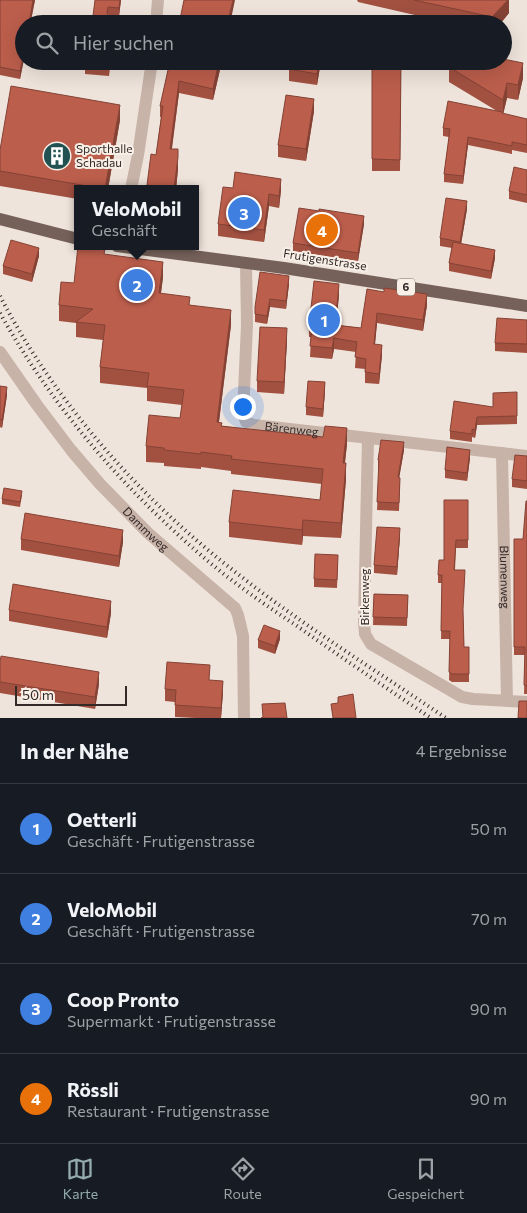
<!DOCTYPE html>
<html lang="de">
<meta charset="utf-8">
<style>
:root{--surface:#171b24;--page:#242831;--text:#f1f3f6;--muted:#9ea1a6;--line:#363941;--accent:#93abac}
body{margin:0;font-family:Commissioner,sans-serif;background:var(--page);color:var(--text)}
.scale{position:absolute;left:15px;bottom:12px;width:112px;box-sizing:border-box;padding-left:5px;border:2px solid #342a28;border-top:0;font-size:14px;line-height:18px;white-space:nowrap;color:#342a28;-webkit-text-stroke:4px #f8efe7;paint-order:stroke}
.you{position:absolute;left:242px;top:406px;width:18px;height:18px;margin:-12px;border:4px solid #fff;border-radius:50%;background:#1a73e8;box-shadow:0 0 0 8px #1a73e833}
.badge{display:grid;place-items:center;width:32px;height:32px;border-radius:50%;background:var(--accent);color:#fff;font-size:16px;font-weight:700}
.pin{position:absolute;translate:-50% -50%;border:2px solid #fff;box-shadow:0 1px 5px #0006}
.popup{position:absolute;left:74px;top:185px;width:125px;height:65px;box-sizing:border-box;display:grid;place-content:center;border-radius:0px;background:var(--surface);filter:drop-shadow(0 1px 4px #0005);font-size:16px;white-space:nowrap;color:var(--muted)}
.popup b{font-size:19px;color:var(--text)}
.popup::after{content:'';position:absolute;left:50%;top:100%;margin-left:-10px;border:10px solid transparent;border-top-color:var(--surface)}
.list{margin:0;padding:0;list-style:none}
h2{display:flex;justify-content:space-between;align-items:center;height:65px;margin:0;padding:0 20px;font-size:21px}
h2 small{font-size:16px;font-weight:400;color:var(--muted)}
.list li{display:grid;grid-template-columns:32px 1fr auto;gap:15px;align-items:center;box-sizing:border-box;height:90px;padding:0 20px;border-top:1px solid var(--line)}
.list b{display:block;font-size:19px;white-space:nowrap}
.list p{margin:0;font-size:16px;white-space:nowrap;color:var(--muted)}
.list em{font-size:16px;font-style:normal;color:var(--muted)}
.icon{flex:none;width:28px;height:28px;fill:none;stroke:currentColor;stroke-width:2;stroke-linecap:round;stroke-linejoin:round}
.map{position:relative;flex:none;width:527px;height:718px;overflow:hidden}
.search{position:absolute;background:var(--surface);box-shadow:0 5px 20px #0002;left:15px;right:15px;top:15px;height:55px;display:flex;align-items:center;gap:12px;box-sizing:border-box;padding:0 18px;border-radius:28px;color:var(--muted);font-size:19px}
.sheet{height:425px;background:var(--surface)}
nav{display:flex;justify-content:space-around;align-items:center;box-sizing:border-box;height:70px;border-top:1px solid var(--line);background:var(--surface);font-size:14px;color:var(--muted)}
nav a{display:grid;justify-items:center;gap:2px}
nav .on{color:var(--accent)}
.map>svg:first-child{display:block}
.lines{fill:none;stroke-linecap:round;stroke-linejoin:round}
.minor{stroke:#c7b3a8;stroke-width:12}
.major{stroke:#75615a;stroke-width:12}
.rail{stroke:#342a28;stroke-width:4;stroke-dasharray:1 4;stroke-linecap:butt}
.wall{fill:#a25141}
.shaded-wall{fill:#844235}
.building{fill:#bc5e4c;stroke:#844235}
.labels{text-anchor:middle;stroke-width:4;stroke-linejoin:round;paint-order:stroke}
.shield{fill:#f8efe7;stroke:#6f6561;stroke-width:1}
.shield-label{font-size:11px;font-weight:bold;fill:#342a28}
.poi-label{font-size:12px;fill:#342a28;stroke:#f8efe7;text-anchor:start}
.street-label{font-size:12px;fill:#342a28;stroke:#f8efe7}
</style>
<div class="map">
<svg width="527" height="718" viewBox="0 0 527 718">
<rect width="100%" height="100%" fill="#efe4db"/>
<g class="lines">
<!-- minor -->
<g class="minor">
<path d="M156 24 158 0"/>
<path d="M131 189 138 155 152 61"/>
<path id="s1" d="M246 263 247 325 243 414 246 422 254 425 263 426 527 456"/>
<path id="s2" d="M0 352 37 405 71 450 100 484 148 533 235 608 238 615 243 636 244 718"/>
<path d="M368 438 364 622 365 634 371 644 462 697 473 699 527 702"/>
<path id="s3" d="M502 453 507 701"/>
</g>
<!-- major -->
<path class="major" d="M0 219 78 239
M117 246 284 268 527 306"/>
<!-- rail -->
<path class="rail" d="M0 296C55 402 140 498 234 571 301 624 375 670 446 718
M0 313C53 408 125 491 208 561 236 585 267 606 297 626 341 657 386 688 431 718"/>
</g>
<!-- wall -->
<path class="wall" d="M0 0H35L20 79 0 75Z
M95 0H121L119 16 108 15Z
M357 0H509V13L500 24H454L358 2Z
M111 61 109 76 85 74V66Z
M170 61H222L213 100 179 93 172 149 178 169 176 189H147V185L156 155 161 117H160V106Z
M321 61 317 85 289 81V69Z
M372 61H401L400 171H372Z
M449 67 492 68 523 78 518 100 507 98 503 114 527 119V153L512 150V154L468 145 463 184 444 182V174L449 137 443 136V128L497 111 449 82Z
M314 111 306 161 278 157V145Z
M120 120 108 189H78V199L0 186V150Z
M527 170V203L509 199V191Z
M233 188 281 190 279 208 269 206 264 242 218 236V224Z
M467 209 461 244 495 258 491 279 449 271V263L452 248 440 246V238Z
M364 224 358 261 293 251V243Z
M105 255 163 277 161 293 190 305 231 325 219 422 222 426 347 444 345 463 346 479 341 538 303 536 302 545 229 537V522L320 500 322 484 231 474V471L201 467V469L164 466V463L146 462V446L180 418 182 405 147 401V388L100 383V367L103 340 76 337V323L59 321V305L74 283Z
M39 256 32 282 3 274V266Z
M289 284 286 309 270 307 267 324 255 322V307Z
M367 289 427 305 423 331 377 323 375 344 382 355 379 384 365 383V369L355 368 356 352 334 349 332 359 310 357 311 337H309V326L339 295 336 325 361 328Z
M527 320V353L495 351V343Z
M287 340 284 394 257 392V381Z
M0 386 7 395 2 428 0 427Z
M325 390 323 417 306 415V407Z
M517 392V424L477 425 475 438 472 437V442L450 439V431L493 407Z
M404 450 399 477 400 486 399 511 377 510 379 468H378V460Z
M527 456V489L512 487V479Z
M470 458 467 481 445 478V470Z
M22 495 20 507 2 504V499Z
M468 500V548H456L455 570 463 616 464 647H469V682H452L449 680 450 639H441L442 583H438V575Z
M527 501V694H524L525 655H514V539H523Z
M400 536 397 575 374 573V565Z
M21 539 123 542 119 567 21 550Z
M338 563 337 588 314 587V579Z
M374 594 408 595 407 626 373 625Z
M9 610 111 613 107 638 9 621Z
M280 639 275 654 258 648V640Z
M0 662 99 684 95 709 0 693Z
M209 680 223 692 221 718H195L175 717V702L165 701V689Z"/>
<!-- shaded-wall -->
<path class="shaded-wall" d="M33 0H35L30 24H29Z
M120 0H121L119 16V8Z
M233 0H235L230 24H227Z
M508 0H509V13L500 24H492V17Z
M24 52V60L20 79V71Z
M219 61H222L213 100V89Z
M319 61H321L317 85V74Z
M523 63V78L518 100V85Z
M179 81V93L170 160V149Z
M507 83V98L503 115V100Z
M314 99V111L306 161V149Z
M120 105V120L108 189H105Z
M468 137V145L463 184V176Z
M178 157V169L176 189H174Z
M281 179V190L279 208V196Z
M269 194V206L264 242V230Z
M467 201V209L460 250V242Z
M364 216V224L358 261V253Z
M39 248V256L32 282V274Z
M495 250V258L491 279V271Z
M163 262V277L159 308V293Z
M289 276V284L286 309V301Z
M339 284V295L335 336V325Z
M427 294V305L423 331V320Z
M270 299V307L267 324V316Z
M231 310V325L217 437V422Z
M377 313V323L374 354V344Z
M287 328V340L284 394V382Z
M334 338V349L332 359V348Z
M382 345V355L379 384V374Z
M325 382V390L323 417V409Z
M7 387V395L2 428V420Z
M477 417V425L475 438V430Z
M347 428V444L343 478V463Z
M404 442V450L398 485V477Z
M470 450V458L467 481V473Z
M346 463V479L341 538V523Z
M303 520V536L302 545V530Z
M400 528V536L397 575V567Z
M123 530V542L119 567V556Z
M111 601V613L107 638V627Z
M280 631V639L275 654V646Z
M99 672V684L95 709V697Z
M223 681V692L221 718V708Z"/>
<!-- building -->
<path class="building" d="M0 0H33L29 24H24V52L20 71 0 67Z
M95 0H120L119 8 108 7 106 24H92Z
M184 0H233L227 24H179Z
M414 0H508L492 17Z
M297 19 325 23V24H296Z
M503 59 523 63 518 85 507 83 503 100 449 67 453 61H482L492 68 494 61H503Z
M85 61H110L109 68 85 66Z
M170 61H219L213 89 179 81 170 149H178V157L174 189H153V186L147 185 151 154 156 155 163 106H160Z
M291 61H319L317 74 289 69Z
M372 61H401L400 160 372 159Z
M11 86 120 105 105 189 0 171V150Z
M286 95 314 99 306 149 278 145Z
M448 101 502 112V113L527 119V145L512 142V146L468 137 463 176 444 174 450 129 443 128Z
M514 167 527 170V195L509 191Z
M235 172 281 179 279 196 269 194 264 230 218 224 223 187 233 188Z
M446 198 467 201 460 242 440 238Z
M299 208 319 211V209L364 216 358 253 293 243Z
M11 240 39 248 32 274 3 266Z
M453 242 495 250 491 271 449 263Z
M78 246 105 249 104 254 163 262 159 293 190 297 189 305 231 310 217 422 222 423 221 426 323 437 325 426 347 428 343 463H346L341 523 303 520 302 530 229 522 233 490 320 500 323 469 231 459 232 456 201 452V454L164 450V448L146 446 149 415 180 418 184 390 147 386 149 373 100 367 105 325 76 322 93 309 59 305 61 282 74 283Z
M260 272 289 276 286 301 270 299 267 316 255 314V307Z
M314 281 339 284 335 325 361 328 367 289 384 292V288L427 294 423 320 377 313 374 344 382 345 379 374 365 372 366 359 355 357 357 342 334 338 332 348 310 346 312 327 309 326Z
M497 318 527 320V344L495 343Z
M260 327 287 328 284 382 257 381Z
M308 381 325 382 323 409 306 407Z
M0 386 7 387 2 420 0 419Z
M517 392V416L477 417 475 430 472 429V434L450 431 454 401 493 407V393Z
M381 440 404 442 398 477 400 478 399 503 377 502 379 460H378Z
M447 447 470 450 467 473 445 470Z
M515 455 527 456V481L512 479Z
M4 488 22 491 20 502 2 499Z
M444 500H468V540H456L454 570H465L463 609 464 647H469V674H452L449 672 450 631H441L442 575H438L439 560H444Z
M526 501H527V686L524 685 525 647H514V539H523Z
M25 513 123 530 119 556 21 539Z
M377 527 400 528 397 567 374 565Z
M315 554 338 555 337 580 314 579Z
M13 584 111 601 107 627 9 610Z
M374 594 408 595 407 618 373 617Z
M264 625 280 631 275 646 258 640Z
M1 656 99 672 95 697 0 682V662Z
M167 662 210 665 209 680 223 681 221 708 175 705 176 690 165 689Z
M353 694 356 718H333L331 704 338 703V697Z
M519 701H527V718H518Z
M285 703 287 718H261L263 717 262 704Z"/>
<!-- icons -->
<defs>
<symbol id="building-disc" viewBox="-11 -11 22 22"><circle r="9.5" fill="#215251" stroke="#f8efe7"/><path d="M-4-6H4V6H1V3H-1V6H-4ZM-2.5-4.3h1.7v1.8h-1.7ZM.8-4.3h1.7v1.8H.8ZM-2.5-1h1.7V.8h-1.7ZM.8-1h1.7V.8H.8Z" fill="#fff"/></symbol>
</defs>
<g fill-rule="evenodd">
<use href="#building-disc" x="41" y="140" width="32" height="32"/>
</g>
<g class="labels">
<!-- shield labels -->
<rect class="shield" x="397" y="278.5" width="18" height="17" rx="4"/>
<g class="shield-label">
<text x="406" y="291">6</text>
</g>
<!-- poi labels -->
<g class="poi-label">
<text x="76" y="153">Sporthalle<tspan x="76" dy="14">Schadau</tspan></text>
</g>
<!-- street labels -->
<g class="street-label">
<text transform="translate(325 260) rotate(9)" y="4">Frutigenstrasse</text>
<text dy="4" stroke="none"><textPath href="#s1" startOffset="206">Bärenweg</textPath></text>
<text dy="4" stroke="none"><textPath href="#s2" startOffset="230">Dammweg</textPath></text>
<text dy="4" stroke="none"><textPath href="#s3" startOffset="124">Blumenweg</textPath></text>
<text transform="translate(365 597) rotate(-90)" y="4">Birkenweg</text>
</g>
</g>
</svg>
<div class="scale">50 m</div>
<div class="you"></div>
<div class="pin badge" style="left:324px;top:320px;background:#3f7fe0">1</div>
<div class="pin badge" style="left:137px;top:285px;background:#3f7fe0">2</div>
<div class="popup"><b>VeloMobil</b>Geschäft</div>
<div class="pin badge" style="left:244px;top:213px;background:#3f7fe0">3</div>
<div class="pin badge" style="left:322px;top:230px;background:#e8710a">4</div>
<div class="search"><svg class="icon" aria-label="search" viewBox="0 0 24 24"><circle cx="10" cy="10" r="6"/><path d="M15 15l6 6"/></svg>Hier suchen</div>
</div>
<section class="sheet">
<h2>In der Nähe<small>4 Ergebnisse</small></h2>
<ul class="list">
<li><span class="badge" style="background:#3f7fe0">1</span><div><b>Oetterli</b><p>Geschäft · Frutigenstrasse</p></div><em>50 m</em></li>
<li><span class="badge" style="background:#3f7fe0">2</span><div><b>VeloMobil</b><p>Geschäft · Frutigenstrasse</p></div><em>70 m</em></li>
<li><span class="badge" style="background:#3f7fe0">3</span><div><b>Coop Pronto</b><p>Supermarkt · Frutigenstrasse</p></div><em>90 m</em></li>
<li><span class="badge" style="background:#e8710a">4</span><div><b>Rössli</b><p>Restaurant · Frutigenstrasse</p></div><em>90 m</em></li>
</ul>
</section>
<nav>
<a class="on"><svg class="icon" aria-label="map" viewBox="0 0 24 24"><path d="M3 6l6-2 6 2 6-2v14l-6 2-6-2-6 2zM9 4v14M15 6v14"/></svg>Karte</a>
<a><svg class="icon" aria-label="directions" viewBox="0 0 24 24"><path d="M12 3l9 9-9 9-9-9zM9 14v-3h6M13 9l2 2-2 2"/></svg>Route</a>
<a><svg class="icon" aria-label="saved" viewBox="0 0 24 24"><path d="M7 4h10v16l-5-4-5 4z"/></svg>Gespeichert</a>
</nav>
